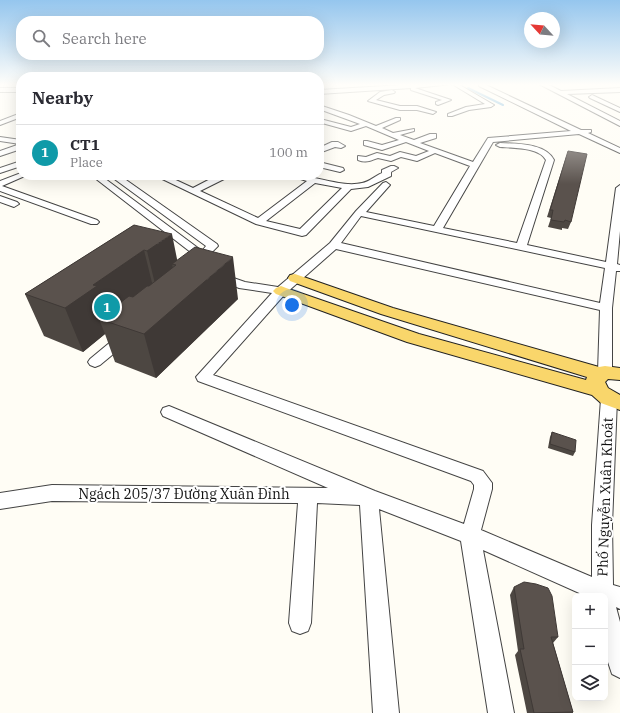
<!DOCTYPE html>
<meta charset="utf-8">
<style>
:root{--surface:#fff;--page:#f2f2f3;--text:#2b2b33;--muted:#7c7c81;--line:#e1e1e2;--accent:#d93025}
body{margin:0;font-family:"IBM Plex Serif",serif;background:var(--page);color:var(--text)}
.controls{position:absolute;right:12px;bottom:12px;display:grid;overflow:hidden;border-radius:8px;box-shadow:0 4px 16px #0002}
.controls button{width:36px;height:36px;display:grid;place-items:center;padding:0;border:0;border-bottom:1px solid var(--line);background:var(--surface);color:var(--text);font:20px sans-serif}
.compass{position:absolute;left:524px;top:12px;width:36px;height:36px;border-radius:50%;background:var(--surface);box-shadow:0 4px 16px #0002;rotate:296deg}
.you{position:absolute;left:292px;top:305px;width:14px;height:14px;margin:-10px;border:3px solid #fff;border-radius:50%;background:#1a73e8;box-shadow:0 0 0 6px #1a73e833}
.badge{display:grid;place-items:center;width:26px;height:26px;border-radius:50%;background:var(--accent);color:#fff;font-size:13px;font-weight:700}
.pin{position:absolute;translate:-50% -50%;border:2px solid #fff;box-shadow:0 1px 4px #0006}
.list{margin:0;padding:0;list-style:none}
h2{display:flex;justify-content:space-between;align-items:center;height:52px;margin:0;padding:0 16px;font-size:17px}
h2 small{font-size:13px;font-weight:400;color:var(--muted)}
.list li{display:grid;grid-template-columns:26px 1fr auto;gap:12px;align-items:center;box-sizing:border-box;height:56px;padding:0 16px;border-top:1px solid var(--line)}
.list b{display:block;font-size:15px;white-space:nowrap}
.list p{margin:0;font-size:13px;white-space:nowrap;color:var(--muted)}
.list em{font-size:13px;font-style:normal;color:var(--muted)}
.icon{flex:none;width:22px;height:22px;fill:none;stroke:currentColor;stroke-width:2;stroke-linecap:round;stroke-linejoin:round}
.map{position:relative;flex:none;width:620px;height:713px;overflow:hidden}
.search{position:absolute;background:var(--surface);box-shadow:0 4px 16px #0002;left:16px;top:16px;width:308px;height:44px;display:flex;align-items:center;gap:10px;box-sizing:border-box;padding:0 14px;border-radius:16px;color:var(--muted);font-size:15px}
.panel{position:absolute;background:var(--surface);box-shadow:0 4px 16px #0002;left:16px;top:72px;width:308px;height:108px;border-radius:16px}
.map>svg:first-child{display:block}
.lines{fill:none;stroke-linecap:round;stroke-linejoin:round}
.stream{stroke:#3f96cf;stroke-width:2}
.minor-casing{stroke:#444;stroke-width:2}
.major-casing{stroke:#222;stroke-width:2}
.minor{fill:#fff;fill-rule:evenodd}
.major{fill:#f9d66b;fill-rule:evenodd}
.wall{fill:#4d4742}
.shaded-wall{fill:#3f3936}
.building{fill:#5a524d;stroke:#3f3936}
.labels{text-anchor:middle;stroke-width:4;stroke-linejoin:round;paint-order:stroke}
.near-street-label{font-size:14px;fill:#111;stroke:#fff}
</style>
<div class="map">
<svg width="620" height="713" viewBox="0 0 620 713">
<rect width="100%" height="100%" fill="#fffdf5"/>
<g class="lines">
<!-- stream -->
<path class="stream" d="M468 88 503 105"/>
<defs>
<path id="minor" d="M419 84H458L494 105 491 107 469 110 452 116H448V114L466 107 485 104 452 84 415 88 451 100 438 105 436 104V102L442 100 411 90V88L319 94V90Z
M479 84H484L581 130H591V132L588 133 620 148V153L579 134 493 142 443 228 517 243 546 160C539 147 513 148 500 147L496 145 500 143C517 144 545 143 554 160L527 245 606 262 616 188 620 185V231L617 264 620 265V271H616L612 308V372L610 376 605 377 600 376 598 372 600 310 336 249 285 294 213 375 483 471 492 483V489L481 530 592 577V525L601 399 604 395 609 393 614 395 617 399 612 525 613 585 620 587V609L616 607 620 622V678L612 674 605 653V596H586L483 550 514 713H488L461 541 379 509 399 713H373L360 505 317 503 311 623 308 631 300 634 292 631 289 623 298 503 52 501 0 509V493L52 485 328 488 163 416 161 412 163 408 169 406 375 491 464 524 474 489V485L471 481 198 381 196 377 272 293 239 288 215 278 213 276 215 274 219 273 245 282 278 287 330 243 356 211 383 183 386 182 390 185 366 212 434 226 470 166 435 153 417 161 401 157 391 161 378 158C370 161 366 163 358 160V156L366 157 377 153 390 156 400 152 416 156 429 151 406 142 382 150 364 145V141H367L382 145 399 140 366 126 351 131 322 123V121L324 120 351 127 360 124 319 109V105L349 115 376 126 396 118H400V120L382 128 393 133 414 129V131L400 135 414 140 430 134H436V138L420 143 473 162 488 138 571 131 479 86ZM361 216 605 268 600 303 341 243Z
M539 84H547L561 91 620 88V92L567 94 620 121V126Z
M0 88H21V92H0Z
M392 90 395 92 394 93 384 95 376 100 400 106H417L436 112 433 114 417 110H400L368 101 380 92Z
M592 95 620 108V112L590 98 589 97Z
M21 113V117L0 125V121Z
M0 137 21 140V149L0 156V151L20 144 0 141Z
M332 142H338L345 146 341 148 335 147 319 153V148Z
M21 161V166L0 173V168Z
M319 162 343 168 344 170 340 172 319 167Z
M391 166H394L398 168 391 172V176L368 187 351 189 306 235 302 236 256 224 154 175H165L193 188 218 175H227L226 178 200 191 258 218 307 181 294 177 293 175C314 175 342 188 362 183 369 182 375 176 382 173V170ZM315 183 342 188 300 229 266 221Z
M21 173V175H27L2 186 97 220 99 222 97 224H91L0 191V181Z
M91 175H100L202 251 206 246 109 175H119L217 244 218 246 207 257 209 265 207 267H199L196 262 197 257Z
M0 196 17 202 19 204 14 207 0 202Z
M124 334 129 335 131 338 129 341 100 365 95 367 90 365 88 362 90 359 119 335Z"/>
<path id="major" d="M295 274 393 308 599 367 605 366 620 368V380L608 379 605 382 608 388 620 395V410L601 403 592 395 407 342 276 294 273 291 276 288 281 286 286 288 419 334 586 380 587 377 381 314 290 281 288 278 290 275Z"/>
</defs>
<!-- minor casing -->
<use href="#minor" class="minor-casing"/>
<!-- major casing -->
<use href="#major" class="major-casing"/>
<!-- minor -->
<use href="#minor" class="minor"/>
<!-- major -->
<use href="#major" class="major"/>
</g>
<!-- wall -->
<path class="wall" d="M566 157 571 222 568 229 562 228V230L548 227 551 218 547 217Z
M134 225 177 261 238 299 156 378 115 362 105 334 83 352 44 336 25 294Z
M552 432 575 452 573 456 548 448 550 437Z
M514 587 558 637 553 643 573 712V713H527L515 655 518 651 510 595Z"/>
<!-- shaded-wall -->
<path class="shaded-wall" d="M172 234 180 274 176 265 172 264 175 278 157 292 147 251Z
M144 250 154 291 99 319 105 334 83 352 65 308 93 285Z
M233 257 238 299 156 378 144 334Z"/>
<!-- building -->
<path class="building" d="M568 151 587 154 571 222 565 220 564 222 551 220 553 210H550Z
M134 225 172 234 147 251 144 250 93 285 97 286 65 308 25 294Z
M195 247 233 257 144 334 99 319 129 296 133 297 147 286H149L176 265 172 264Z
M552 432 576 440 575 452 550 444Z
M524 582 536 584 548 588 552 596 558 637H551L573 712 534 713 520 649H524L514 587Z"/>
<!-- sky -->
<linearGradient id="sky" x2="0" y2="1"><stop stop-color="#95c6ee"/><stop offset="0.46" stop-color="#fffefa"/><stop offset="1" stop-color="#fffefa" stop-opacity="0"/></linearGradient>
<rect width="620" height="184" fill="url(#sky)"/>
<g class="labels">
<!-- near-street labels -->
<g class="near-street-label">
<text x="184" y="499">Ngách 205/37 Đường Xuân Đỉnh</text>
<text transform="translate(605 497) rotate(-88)" y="5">Phố Nguyễn Xuân Khoát</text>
</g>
</g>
</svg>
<div class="controls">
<button>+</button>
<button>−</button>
<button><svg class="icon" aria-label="layers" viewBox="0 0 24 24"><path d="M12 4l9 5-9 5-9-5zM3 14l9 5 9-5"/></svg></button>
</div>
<svg class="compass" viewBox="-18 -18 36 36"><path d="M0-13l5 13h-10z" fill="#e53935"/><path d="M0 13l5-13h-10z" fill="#7c7c81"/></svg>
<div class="you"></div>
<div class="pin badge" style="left:107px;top:307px;background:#0f9aa8">1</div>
<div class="search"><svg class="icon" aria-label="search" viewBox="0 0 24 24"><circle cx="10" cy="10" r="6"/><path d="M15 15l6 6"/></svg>Search here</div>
<section class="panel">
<h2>Nearby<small></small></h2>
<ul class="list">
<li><span class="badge" style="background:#0f9aa8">1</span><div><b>CT1</b><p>Place</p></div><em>100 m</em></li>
</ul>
</section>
</div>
